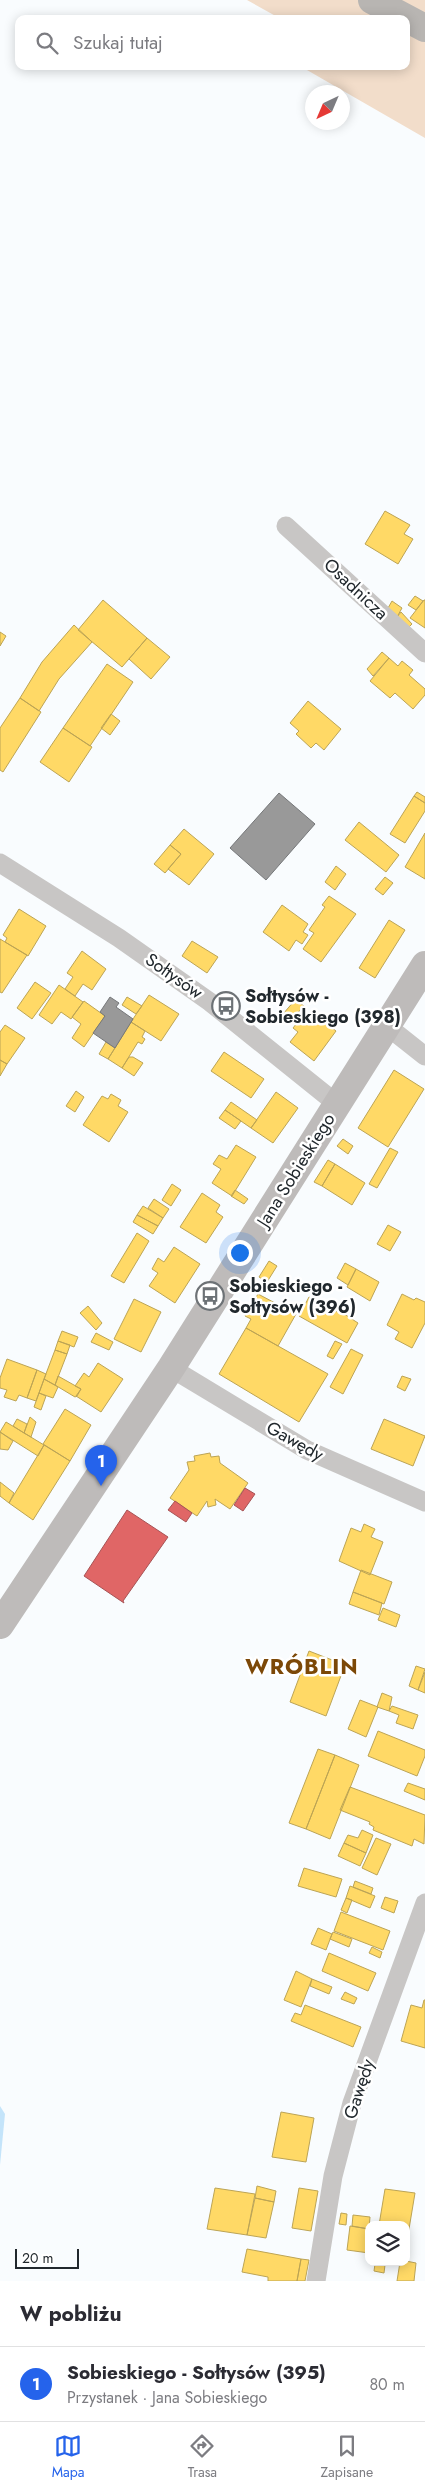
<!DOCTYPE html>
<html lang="pl">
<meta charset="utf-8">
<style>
:root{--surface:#fff;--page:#f2f2f3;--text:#2b2b33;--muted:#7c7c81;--line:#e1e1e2;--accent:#2563eb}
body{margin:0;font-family:Jost,sans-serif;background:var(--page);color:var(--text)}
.controls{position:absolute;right:15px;bottom:15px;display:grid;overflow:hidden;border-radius:10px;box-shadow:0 2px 12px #0003}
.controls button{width:45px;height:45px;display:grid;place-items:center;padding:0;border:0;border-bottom:1px solid var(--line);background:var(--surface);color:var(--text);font:25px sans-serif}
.compass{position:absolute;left:305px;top:85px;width:45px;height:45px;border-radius:50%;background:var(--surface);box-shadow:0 2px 12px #0003;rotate:224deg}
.scale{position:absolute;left:15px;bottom:12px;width:64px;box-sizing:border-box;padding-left:5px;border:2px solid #21282d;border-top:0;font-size:14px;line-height:18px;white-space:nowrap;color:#21282d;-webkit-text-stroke:4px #fff;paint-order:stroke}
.you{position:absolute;left:239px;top:1252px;width:18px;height:18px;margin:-12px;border:4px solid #fff;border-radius:50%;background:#1a73e8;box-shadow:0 0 0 8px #1a73e833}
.badge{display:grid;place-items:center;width:32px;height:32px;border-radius:50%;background:var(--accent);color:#fff;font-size:16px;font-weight:700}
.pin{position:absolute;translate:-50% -41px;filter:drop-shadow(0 1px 2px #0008)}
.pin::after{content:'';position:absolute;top:26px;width:18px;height:15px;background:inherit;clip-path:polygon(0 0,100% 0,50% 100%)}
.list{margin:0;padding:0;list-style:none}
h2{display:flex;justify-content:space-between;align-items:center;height:65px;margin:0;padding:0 20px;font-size:21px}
h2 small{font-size:16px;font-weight:400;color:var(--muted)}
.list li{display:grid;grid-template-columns:32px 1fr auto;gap:15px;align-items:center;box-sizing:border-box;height:75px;padding:0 20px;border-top:1px solid var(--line)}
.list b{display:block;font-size:19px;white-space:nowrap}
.list p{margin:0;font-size:16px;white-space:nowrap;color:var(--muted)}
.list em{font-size:16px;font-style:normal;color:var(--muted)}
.icon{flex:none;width:28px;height:28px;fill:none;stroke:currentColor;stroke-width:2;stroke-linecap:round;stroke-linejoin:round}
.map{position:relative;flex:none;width:425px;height:2281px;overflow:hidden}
.search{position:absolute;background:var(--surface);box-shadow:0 2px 12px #0003;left:15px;right:15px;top:15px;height:55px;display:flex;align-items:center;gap:12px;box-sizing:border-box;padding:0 18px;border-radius:10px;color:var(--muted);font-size:19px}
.sheet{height:140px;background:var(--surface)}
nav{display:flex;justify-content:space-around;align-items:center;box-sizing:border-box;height:70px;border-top:1px solid var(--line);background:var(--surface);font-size:14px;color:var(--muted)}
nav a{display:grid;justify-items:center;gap:2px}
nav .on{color:var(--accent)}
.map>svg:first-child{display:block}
.green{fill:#f2ddca}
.water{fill:#c4e4fa}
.homes{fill:#ffd966;stroke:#bca455}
.shops{fill:#e06666;stroke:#a75355}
.industry{fill:#999;stroke:#757779}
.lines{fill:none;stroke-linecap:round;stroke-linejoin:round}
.street{stroke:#c8c6c5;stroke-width:19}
.secondary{stroke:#bebbba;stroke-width:28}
.primary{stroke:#b8b5b2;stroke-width:28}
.labels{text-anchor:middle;stroke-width:5;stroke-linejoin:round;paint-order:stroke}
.street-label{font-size:18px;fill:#21282d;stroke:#fff}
.poi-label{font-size:18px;font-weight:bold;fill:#21282d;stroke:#fff;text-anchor:start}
.district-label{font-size:22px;font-weight:bold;letter-spacing:1px;fill:#7c4807;stroke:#fff}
</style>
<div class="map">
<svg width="425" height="2281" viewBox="0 0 425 2281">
<rect width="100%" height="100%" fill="#f9fcfe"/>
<!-- green -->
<path class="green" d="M247 0H425V138L300 66H406V19H281Z"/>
<!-- water -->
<path class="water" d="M0 2106 5 2114 0 2165Z"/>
<!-- homes -->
<path class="homes" d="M385 511 410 525 404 534 413 539 398 564 365 544Z
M415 596 423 601 416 610 408 605Z
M103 600 147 638 122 667 78 630Z
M424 600H425V628L410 618Z
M392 601 402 608 397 617 388 608Z
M401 612 412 624 408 628 397 617Z
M74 625 92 642 59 679 39 711 20 698 42 662Z
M0 632 6 636 0 646Z
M147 638 170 657 151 679 129 659Z
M382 652 389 658 373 676 367 669Z
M389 658 398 666 402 661 413 670 409 675 425 689V695L413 709 395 693 390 698 370 681Z
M107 664 133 682 90 746 63 728Z
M20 698 41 712 3 772 0 770V728Z
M308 701 341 729 324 750 316 743 311 748 296 734 299 731 290 723Z
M111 714 120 721 110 735 101 728Z
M63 728 92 747 69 782 40 762Z
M417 792 425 797V803L414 796Z
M414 796 425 803V811L405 843 390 834Z
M359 822 399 855 386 872 345 840Z
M184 829 214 854 189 885 168 869 181 854 170 845Z
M425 833V879L405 867Z
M170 845 181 854 165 873 154 864Z
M336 866 346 874 335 890 325 882Z
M385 877 393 883 383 895 375 889Z
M329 896 356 914 321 962 303 949 314 933 309 930 325 907 322 905Z
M282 905 308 924 303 932 308 935 302 944 296 940 289 951 263 932Z
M19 909 46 926 28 956 5 942 7 938 3 935Z
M389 920 405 930 375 978 359 968Z
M0 939 27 955 2 993 0 992Z
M192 941 218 957 207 973 182 956Z
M82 951 106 969 92 990 83 984 75 996 65 989 73 977 67 973Z
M35 982 51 993 32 1019 17 1008Z
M59 985 83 1002 71 1019 61 1012 52 1024 39 1015Z
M149 995 179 1014 161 1041 131 1022Z
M127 997 142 1006 136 1014 122 1005Z
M295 1000 304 1006 291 1020 283 1014Z
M84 1001 105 1016 84 1047 72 1038 81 1024 72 1017Z
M313 1012 336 1031 314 1061 290 1042 298 1032 293 1028 301 1018 305 1022Z
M131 1022 145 1031 142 1037 145 1039 142 1044 138 1042 122 1068 108 1059Z
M5 1025 25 1038 7 1064 0 1060V1032Z
M106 1042 115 1048 108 1059 99 1054Z
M224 1052 264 1079 251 1098 211 1071Z
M129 1057H133L143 1063 134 1076 122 1068Z
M0 1060 7 1064 0 1076Z
M394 1070 424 1089 388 1147 358 1128Z
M76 1091 84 1097 75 1112 66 1106Z
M276 1092 298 1108 273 1143 251 1128Z
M111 1094 121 1100 118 1106 128 1112 109 1142 83 1125 102 1096 108 1099Z
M231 1102 257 1120 251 1128 225 1110Z
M225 1110 241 1121 235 1129 219 1118Z
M343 1139 353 1146 348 1154 337 1146Z
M236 1145 256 1157 232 1196 212 1183 221 1169 213 1164 219 1155 227 1159Z
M390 1148 398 1152 377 1188 369 1184Z
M328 1160 335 1164 322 1186 314 1182Z
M335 1164 365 1183 352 1205 322 1186Z
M172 1184 181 1190 171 1206 162 1200Z
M235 1190 248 1199 244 1204 231 1196Z
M202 1193 220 1205 216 1212 223 1217 206 1243 180 1227Z
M154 1199 169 1209 163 1218 148 1208Z
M143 1206 163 1218 158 1226 137 1215Z
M137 1215 158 1226 153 1234 133 1222Z
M388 1225 401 1232 390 1251 377 1244Z
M137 1233 149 1241 124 1283 111 1276Z
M174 1247 200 1264 175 1303 149 1286 158 1273 152 1269 158 1258 164 1262Z
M269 1261 277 1266 267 1282 259 1277Z
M345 1263 356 1269 348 1285 337 1278Z
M356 1269 379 1282 370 1301 347 1287Z
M258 1294 296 1314 278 1346 246 1328 251 1319 245 1316Z
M402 1294 414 1300 416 1298 425 1302V1323L412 1348 395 1339 399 1332 387 1325Z
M309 1297 337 1312 338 1310 358 1323 347 1343 299 1316Z
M134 1299 161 1312 141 1352 114 1339Z
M88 1306 102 1323 96 1330 80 1313Z
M246 1328 328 1374 299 1422 219 1374Z
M62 1331 78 1337 74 1347 58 1341Z
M96 1333 113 1342 109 1350 91 1342Z
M58 1341 70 1345 67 1354 55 1350Z
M335 1341 342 1344 333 1359 327 1356Z
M351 1349 363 1355 343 1394 330 1387Z
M55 1350 67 1354 55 1385 44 1379Z
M7 1359 37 1370 27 1398 19 1395 16 1401 4 1397 7 1390 0 1388V1378Z
M98 1363 123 1379 101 1412 76 1396 81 1389 75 1386 84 1373 89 1377Z
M37 1370 46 1374 36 1401 27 1398Z
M58 1376 81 1389 77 1396 75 1397 55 1385Z
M402 1376 411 1379 405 1391 397 1387Z
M44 1379 58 1387 53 1398 39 1393Z
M39 1393 46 1396 41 1410 34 1407Z
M65 1409 91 1425 70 1461 43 1444Z
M30 1417 36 1422 31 1437 24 1433Z
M17 1419 27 1424 24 1433 13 1426Z
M384 1419 425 1436 413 1466 371 1449Z
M6 1422 44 1445 38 1456 0 1432Z
M0 1432 13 1441 8 1450 0 1449Z
M44 1445 70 1461 33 1520 9 1503Z
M210 1453 211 1457 219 1456 220 1463 248 1483 230 1509 215 1499 216 1505 208 1507 207 1501 197 1516 170 1498 189 1470 187 1462 195 1461 194 1456Z
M0 1482 14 1493 9 1503 0 1496Z
M364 1524 375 1529 371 1537 383 1542 370 1575 339 1561 351 1528 361 1532Z
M361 1570 392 1582 384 1604 353 1592Z
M353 1592 382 1603 379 1615 349 1604Z
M383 1608 400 1615 396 1627 378 1620Z
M309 1651 345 1665 326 1716 290 1702Z
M416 1666 425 1669 418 1690 409 1686Z
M425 1672V1693L418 1690Z
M382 1693 392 1697 389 1711 377 1707Z
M360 1700 378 1707 366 1737 348 1729Z
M392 1706 418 1715 413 1729 396 1723 399 1715 389 1711Z
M378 1731 425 1750V1756L417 1776 368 1756Z
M318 1749 335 1755 306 1829 289 1823Z
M335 1755 359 1765 330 1839 306 1829Z
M408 1783 425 1789V1800L404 1791Z
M350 1787 425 1815 424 1844 414 1839 412 1846 373 1830 374 1827 369 1824 370 1822 340 1810Z
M362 1830 373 1835 366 1853 344 1843 348 1835 358 1838Z
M376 1838 391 1844 377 1875 362 1868Z
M344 1843 366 1853 360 1866 338 1856Z
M304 1868 342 1879 336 1897 298 1886Z
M355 1881 373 1888 371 1894 353 1887Z
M350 1886 375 1896 370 1908 346 1898Z
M385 1897 398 1901 394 1913 381 1908Z
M346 1898 352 1900 347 1913 341 1910Z
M341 1912 390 1931 383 1950 334 1931Z
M318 1928 332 1934 326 1950 311 1944Z
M333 1932 352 1939 349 1947 330 1939Z
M372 1947 382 1952 380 1958 369 1953Z
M329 1953 376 1973 368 1991 322 1971Z
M296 1971 312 1979 301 2007 284 2000Z
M312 1979 332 1987 329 1994 310 1986Z
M345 1992 357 1998 354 2004 341 1999Z
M424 2000H425V2048L401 2041 411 2005 422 2008Z
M305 2005 361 2027 353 2047 291 2021 295 2013 301 2015Z
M281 2112 314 2118 306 2162 272 2157Z
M257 2186 276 2191 274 2202 255 2198Z
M215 2188 255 2194 247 2235 207 2229Z
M299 2188 318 2191 311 2231 292 2228Z
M385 2189 415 2193 408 2235 406 2234V2225H379Z
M255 2198 274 2202 266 2238 247 2235Z
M341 2213 347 2214 346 2225 339 2224Z
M353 2215 370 2217 369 2229 352 2226Z
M350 2226 369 2229V2253L347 2250Z
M247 2249 301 2259 297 2281H268V2277L242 2272Z
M301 2259 309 2260 305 2281H297Z
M406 2261 416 2263 414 2281H397L400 2262Z
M375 2264 385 2265 384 2273 374 2271Z"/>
<!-- shops -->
<path class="shops" d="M245 1488 255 1494 243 1511 234 1505Z
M175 1501 192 1513 186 1522 168 1510Z
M127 1510 168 1537 123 1601 124 1603 84 1576Z"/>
<!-- industry -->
<path class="industry" d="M279 793 315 824 266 880 230 848Z
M110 997 119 1003 116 1007 133 1019 115 1048 93 1033 105 1016 100 1012Z"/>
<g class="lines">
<!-- street -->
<path class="street" d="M286 526 425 653
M0 863 119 938 210 1002 337 1104
M387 1026 425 1056
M171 1368 307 1450 425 1502
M316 2281 333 2176 352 2103 425 1903"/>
<!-- secondary -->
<path class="secondary" d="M0 1625 171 1368 425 965"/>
<!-- primary -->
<path class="primary" d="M372 0 425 28"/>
</g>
<!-- icons -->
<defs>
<symbol id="bus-ring" viewBox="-11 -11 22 22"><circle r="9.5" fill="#fff" stroke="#6d7276" stroke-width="1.5"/><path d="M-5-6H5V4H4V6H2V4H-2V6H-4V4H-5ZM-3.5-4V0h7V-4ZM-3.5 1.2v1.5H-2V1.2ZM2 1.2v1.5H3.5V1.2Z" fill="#6d7276"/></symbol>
</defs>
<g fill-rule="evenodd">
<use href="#bus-ring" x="210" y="990" width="32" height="32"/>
<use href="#bus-ring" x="194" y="1280" width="32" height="32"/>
</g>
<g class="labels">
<!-- street labels -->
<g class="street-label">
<text transform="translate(356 589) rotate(43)" y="6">Osadnicza</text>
<text transform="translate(174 976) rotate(35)" y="6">Sołtysów</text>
<text transform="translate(296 1170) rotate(-58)" y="6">Jana Sobieskiego</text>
<text transform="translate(295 1441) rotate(29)" y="6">Gawędy</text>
<text transform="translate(359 2089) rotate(-72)" y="6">Gawędy</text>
</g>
<!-- poi labels -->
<g class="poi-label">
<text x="245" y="1002">Sołtysów -<tspan x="245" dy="21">Sobieskiego (398)</tspan></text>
<text x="229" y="1292">Sobieskiego -<tspan x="229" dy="21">Sołtysów (396)</tspan></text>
</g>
<!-- district labels -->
<g class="district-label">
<text x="302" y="1674">WRÓBLIN</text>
</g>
</g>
</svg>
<div class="controls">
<button><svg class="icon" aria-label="layers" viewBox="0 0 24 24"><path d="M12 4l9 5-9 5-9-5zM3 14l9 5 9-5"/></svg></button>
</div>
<svg class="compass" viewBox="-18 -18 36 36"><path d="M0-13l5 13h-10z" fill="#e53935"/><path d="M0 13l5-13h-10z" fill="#7c7c81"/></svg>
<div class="scale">20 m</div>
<div class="you"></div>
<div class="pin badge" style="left:101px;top:1486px">1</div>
<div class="search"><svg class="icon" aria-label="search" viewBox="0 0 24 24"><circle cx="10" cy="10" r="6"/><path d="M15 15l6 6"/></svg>Szukaj tutaj</div>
</div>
<section class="sheet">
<h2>W pobliżu<small></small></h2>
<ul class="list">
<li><span class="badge">1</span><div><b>Sobieskiego - Sołtysów (395)</b><p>Przystanek · Jana Sobieskiego</p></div><em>80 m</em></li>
</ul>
</section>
<nav>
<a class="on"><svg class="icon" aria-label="map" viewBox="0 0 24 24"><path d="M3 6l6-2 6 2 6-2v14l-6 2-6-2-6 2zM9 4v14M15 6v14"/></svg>Mapa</a>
<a><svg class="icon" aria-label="directions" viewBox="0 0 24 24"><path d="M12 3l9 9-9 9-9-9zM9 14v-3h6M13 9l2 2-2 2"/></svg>Trasa</a>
<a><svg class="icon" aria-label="saved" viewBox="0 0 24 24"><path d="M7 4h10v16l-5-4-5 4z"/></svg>Zapisane</a>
</nav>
